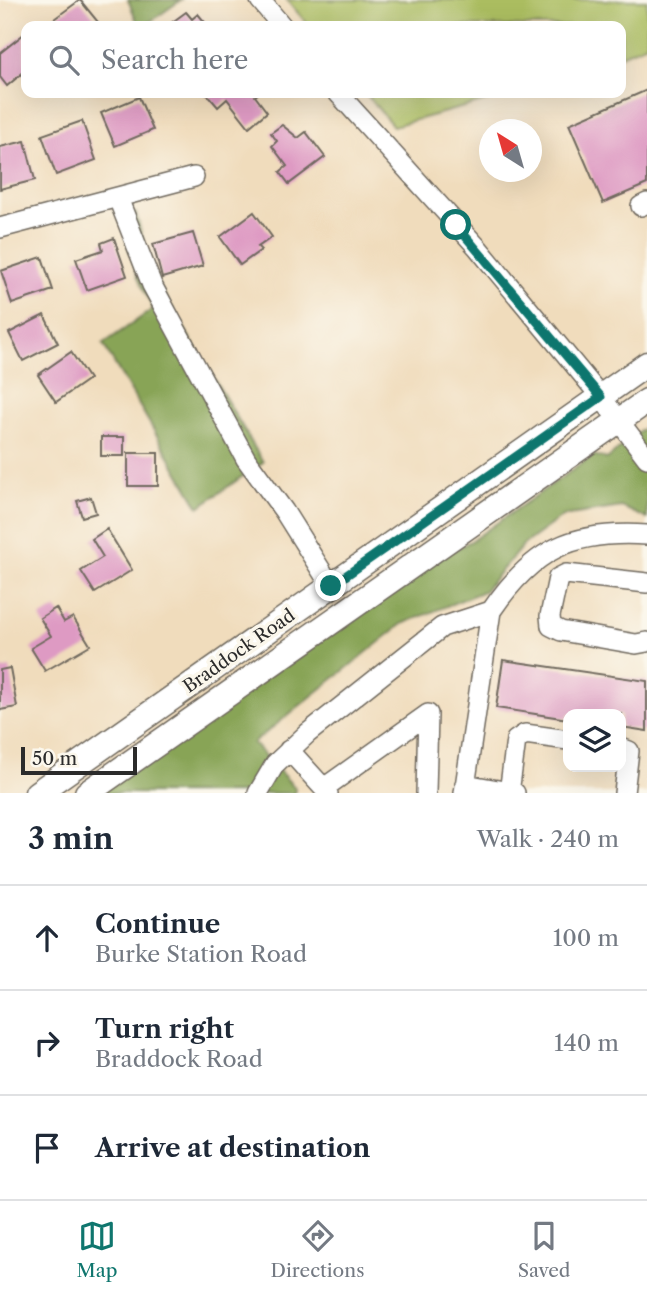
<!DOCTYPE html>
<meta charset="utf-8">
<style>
:root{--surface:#fff;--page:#f6f6f7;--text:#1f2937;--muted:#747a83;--line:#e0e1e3;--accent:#0f766e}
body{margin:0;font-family:"Libre Caslon Text",serif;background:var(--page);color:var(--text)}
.controls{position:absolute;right:21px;bottom:21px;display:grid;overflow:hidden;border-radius:14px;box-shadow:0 7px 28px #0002}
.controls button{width:63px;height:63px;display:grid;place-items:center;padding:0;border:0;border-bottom:2px solid var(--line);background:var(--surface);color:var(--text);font:35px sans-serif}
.compass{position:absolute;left:479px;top:119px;width:63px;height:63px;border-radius:50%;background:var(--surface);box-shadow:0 7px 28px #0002;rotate:323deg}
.scale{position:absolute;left:21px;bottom:18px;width:116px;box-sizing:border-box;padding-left:7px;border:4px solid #2b2b2b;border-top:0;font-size:19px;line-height:24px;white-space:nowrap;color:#2b2b2b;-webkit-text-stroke:5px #fbf7ec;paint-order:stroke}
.stop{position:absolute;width:21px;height:21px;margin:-16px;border:5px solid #0f766e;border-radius:50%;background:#fff}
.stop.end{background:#0f766e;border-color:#fff;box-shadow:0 2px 7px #0008}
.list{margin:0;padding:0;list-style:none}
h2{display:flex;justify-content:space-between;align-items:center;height:91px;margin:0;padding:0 28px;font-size:30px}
h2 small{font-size:23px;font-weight:400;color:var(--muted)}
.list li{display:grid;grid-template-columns:46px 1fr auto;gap:21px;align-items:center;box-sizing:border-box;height:105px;padding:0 28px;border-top:2px solid var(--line)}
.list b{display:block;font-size:26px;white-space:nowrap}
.list p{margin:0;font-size:23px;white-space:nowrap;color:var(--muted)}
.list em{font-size:23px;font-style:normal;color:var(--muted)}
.icon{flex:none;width:38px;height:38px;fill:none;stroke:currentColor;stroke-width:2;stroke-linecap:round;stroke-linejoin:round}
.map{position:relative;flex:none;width:647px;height:793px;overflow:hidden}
.search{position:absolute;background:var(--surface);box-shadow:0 7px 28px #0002;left:21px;right:21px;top:21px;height:77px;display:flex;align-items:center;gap:18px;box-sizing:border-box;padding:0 24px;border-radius:14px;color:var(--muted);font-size:26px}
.sheet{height:406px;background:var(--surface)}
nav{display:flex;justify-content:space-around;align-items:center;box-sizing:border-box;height:98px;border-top:2px solid var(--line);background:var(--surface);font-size:19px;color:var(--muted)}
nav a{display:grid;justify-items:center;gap:4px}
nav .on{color:var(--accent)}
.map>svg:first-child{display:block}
.green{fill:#abbd60;stroke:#6b7446;stroke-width:2}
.forest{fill:#88a456;stroke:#5a6840;stroke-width:2}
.building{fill:#de9ac3}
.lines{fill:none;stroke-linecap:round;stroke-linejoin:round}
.minor-casing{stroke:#70695e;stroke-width:22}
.major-casing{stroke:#70695e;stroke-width:27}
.minor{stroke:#fff;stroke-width:19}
.major{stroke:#fff;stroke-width:24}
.route{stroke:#0f766e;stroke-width:9}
.labels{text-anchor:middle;stroke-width:7;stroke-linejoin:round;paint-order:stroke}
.street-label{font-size:18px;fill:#2b2b2b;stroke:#fbf7ec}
</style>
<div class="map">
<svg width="647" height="793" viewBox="0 0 647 793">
<rect width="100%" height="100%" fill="#fbf7ec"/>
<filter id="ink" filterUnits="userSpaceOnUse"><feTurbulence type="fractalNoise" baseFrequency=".0143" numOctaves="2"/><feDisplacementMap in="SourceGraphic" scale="14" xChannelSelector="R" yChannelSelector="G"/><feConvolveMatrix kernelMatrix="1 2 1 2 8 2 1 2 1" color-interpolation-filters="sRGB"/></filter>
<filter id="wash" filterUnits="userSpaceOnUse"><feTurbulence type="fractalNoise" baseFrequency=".00686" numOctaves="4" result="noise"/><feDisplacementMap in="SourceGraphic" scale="28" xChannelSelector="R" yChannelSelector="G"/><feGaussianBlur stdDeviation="1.57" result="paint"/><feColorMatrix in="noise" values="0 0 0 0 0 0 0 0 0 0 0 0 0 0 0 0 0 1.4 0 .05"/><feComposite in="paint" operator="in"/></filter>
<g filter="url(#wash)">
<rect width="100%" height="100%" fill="#f0dcbc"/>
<!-- green -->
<path class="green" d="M287 0H647V44L621 55V26H309Z
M365 93H516L393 126Z"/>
<!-- forest -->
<path class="forest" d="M128 0H181L144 26H139Z
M136 213 151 272 263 462 199 507 103 344 153 309 137 275 120 218Z
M647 425V519L622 507 563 516 524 544 484 591 402 624 253 743 295 788V793H98L415 571 471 541 594 455 607 459Z"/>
<g id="blocks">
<!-- building -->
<path class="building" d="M80 0 98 22 93 26H49L47 24Z
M186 12 192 19 198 14 208 26H167Z
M24 34 26 70 7 86 0 77V53Z
M647 90V184L603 203 569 124Z
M206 93H259L255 96 267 112 249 127 227 99 218 107Z
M139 97 153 130 115 146 101 113Z
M82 121 96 160 56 175 42 135Z
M282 125 298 138 306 132 325 157 289 184 280 172 287 166 272 146 277 141 271 133Z
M25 141 35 180 0 189V147Z
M254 212 272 237 258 247 261 250 240 265 220 237Z
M193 233 203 266 162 278 153 244Z
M114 238 127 276 87 290 76 259 103 250 101 243Z
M42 257 53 290 12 304 1 271Z
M44 315 58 343 23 361 9 333Z
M71 352 89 379 56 402 38 375Z
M101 437H124V456H101Z
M128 453H158V486H128Z
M91 497 96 513 82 517 77 501Z
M107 529 132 570 95 593 81 571 103 557 92 539Z
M56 608 64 622 73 617 90 645 45 671 31 648 51 636 40 618Z
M503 660 647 681V731L621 727V714H568V719L496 708Z
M10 668 17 707 0 710V670Z"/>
</g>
</g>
<g filter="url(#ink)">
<use href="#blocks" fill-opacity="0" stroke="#70695e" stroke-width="2"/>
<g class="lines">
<defs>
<path id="minor" d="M260 0 282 26
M338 93 478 248 601 397 647 458
M118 198 152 285 246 459 284 511 331 586
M641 206 647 203
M0 228 194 177
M647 583 566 574 558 578 550 616 551 626 561 631 636 644 647 642
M621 748 629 751 624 793
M289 750 328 793
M465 784 515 793
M324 788 428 714 426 793
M258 793 275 764 308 733 442 627 491 611
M464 793 491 611C533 549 572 530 647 535
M509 793 516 740 525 734 568 740"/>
<path id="major" d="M37 793 647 364
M87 793 647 401"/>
</defs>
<!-- minor casing -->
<use href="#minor" class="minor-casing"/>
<!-- major casing -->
<use href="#major" class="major-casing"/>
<!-- minor -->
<use href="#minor" class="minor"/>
<!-- major -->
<use href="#major" class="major"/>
</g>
</g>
<g class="lines" filter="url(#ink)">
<!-- route -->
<path class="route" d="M331 586 601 397 456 225"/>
</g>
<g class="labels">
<!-- street labels -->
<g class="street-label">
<text transform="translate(239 651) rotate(-35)" y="6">Braddock Road</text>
</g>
</g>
</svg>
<div class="controls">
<button><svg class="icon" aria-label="layers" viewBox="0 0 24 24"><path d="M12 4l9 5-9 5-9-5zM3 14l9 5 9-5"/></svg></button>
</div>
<svg class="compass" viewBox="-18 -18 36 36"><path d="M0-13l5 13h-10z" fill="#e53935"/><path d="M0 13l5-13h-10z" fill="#747a83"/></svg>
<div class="scale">50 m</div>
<div class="stop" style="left:456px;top:225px"></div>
<div class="stop end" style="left:331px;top:586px"></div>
<div class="search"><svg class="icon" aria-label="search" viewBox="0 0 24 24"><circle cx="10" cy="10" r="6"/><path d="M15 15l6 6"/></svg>Search here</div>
</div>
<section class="sheet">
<h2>3 min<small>Walk · 240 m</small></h2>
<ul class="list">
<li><svg class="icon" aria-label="ahead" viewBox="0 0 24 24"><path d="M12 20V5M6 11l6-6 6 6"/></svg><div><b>Continue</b><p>Burke Station Road</p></div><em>100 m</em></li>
<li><svg class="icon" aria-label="right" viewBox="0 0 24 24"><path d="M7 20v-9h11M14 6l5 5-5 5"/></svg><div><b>Turn right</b><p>Braddock Road</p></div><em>140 m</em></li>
<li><svg class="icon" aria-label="arrive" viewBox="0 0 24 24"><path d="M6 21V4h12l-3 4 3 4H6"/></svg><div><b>Arrive at destination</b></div></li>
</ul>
</section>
<nav>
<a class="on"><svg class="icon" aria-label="map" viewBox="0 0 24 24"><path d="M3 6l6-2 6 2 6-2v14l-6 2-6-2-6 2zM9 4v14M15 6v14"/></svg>Map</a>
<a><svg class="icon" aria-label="directions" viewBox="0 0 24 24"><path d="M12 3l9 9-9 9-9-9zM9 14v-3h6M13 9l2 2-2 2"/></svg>Directions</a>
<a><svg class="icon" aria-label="saved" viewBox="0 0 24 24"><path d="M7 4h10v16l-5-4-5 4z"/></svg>Saved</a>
</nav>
